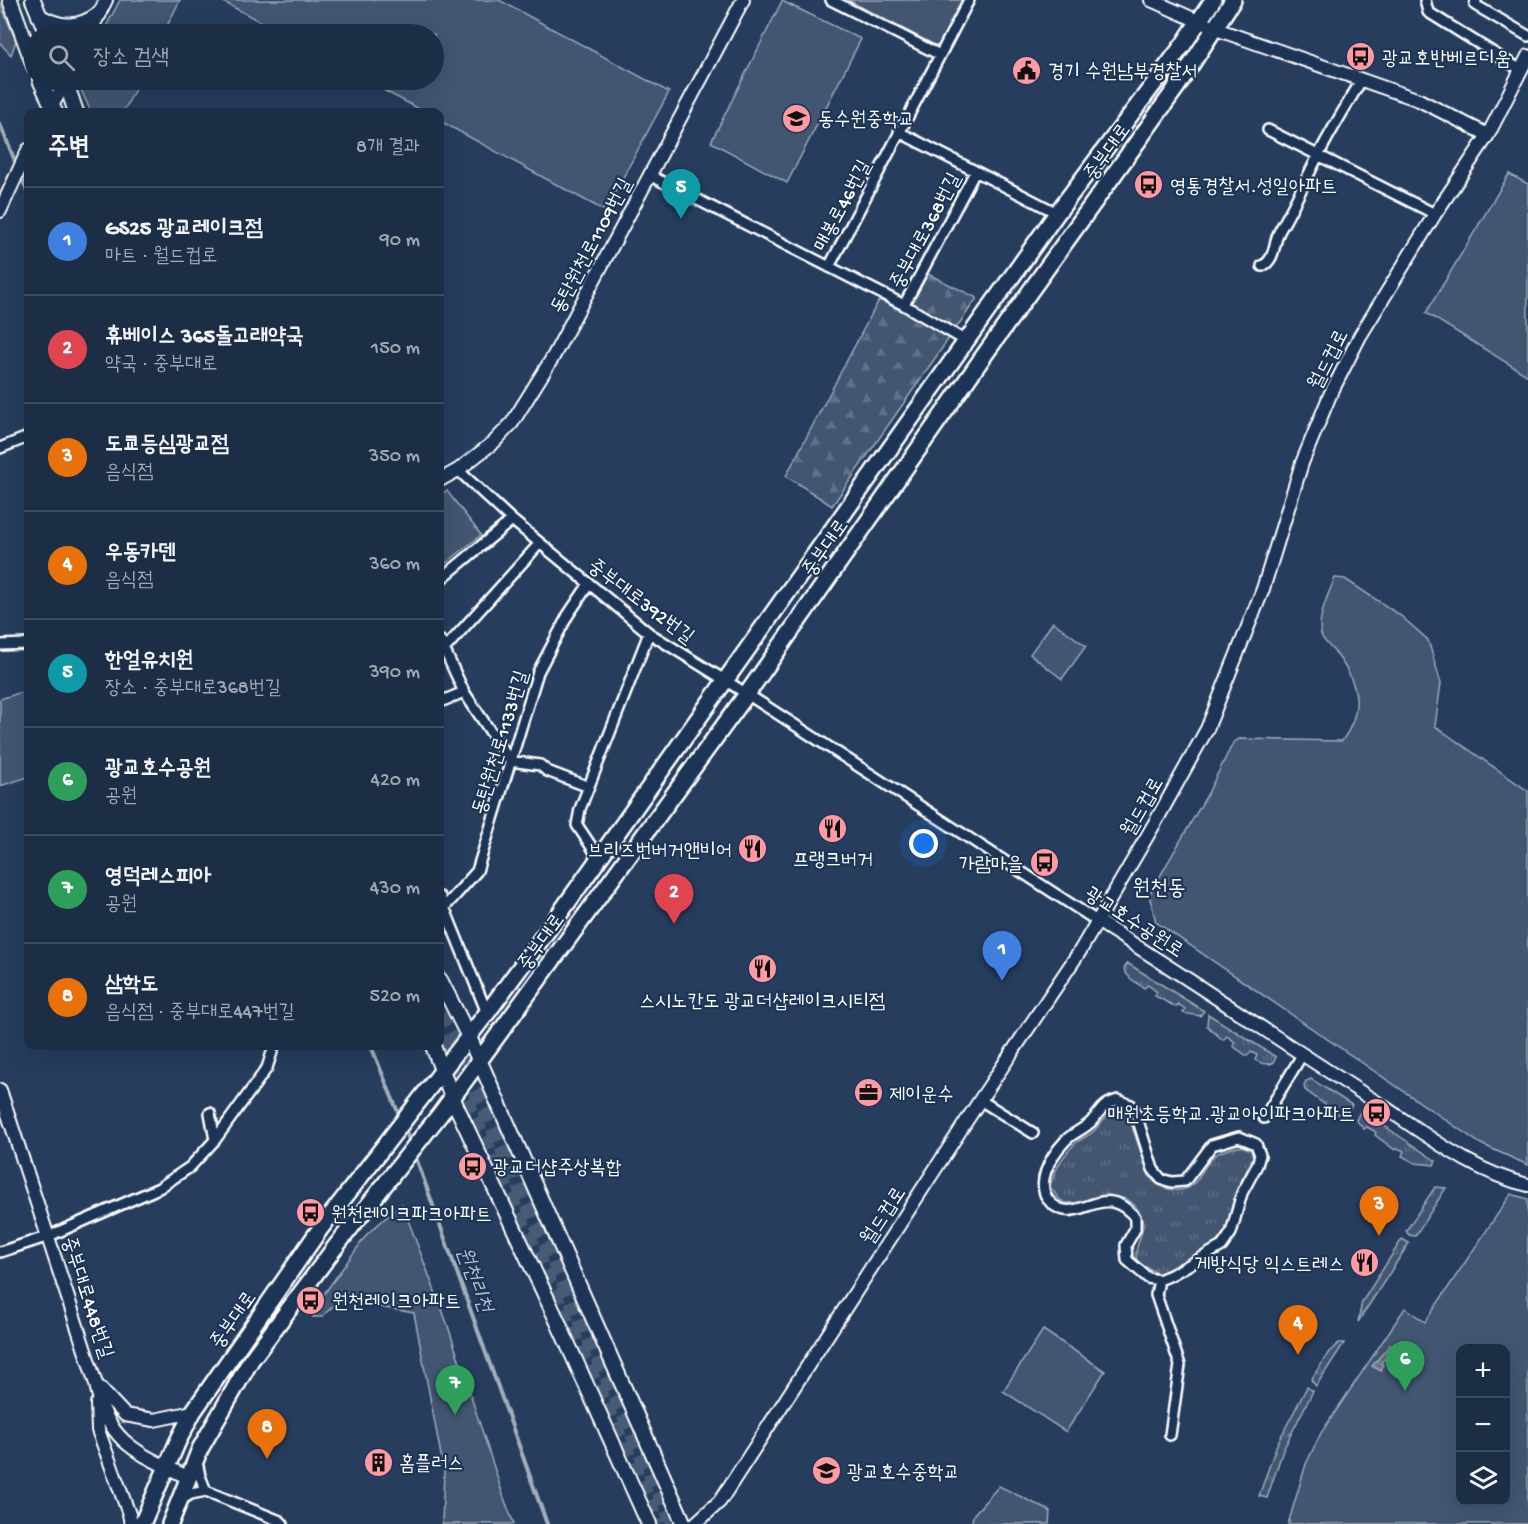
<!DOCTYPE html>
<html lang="ko">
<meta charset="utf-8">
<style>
:root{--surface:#1c2e46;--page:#25364d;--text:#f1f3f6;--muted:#a0a8b3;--line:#3a4a5f;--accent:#e69b98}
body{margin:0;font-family:"Gochi Hand","Poor Story",sans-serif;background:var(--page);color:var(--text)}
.controls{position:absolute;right:18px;bottom:18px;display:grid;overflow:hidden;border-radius:12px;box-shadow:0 6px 24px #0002}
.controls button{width:54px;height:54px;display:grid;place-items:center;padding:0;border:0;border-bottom:2px solid var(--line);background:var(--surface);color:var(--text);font:30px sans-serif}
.you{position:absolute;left:924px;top:844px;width:21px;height:21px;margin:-15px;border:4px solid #fff;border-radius:50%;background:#1a73e8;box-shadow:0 0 0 9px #1a73e833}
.badge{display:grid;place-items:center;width:39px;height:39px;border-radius:50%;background:var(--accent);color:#fff;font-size:20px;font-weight:700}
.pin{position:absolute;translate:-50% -50px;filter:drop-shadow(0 2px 3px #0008)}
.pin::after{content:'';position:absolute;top:32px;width:21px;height:18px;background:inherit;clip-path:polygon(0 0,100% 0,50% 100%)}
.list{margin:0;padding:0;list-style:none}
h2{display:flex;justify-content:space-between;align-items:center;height:78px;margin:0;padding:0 24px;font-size:26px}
h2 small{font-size:20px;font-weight:400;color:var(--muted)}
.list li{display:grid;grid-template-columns:39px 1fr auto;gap:18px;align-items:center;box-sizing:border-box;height:108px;padding:0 24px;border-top:2px solid var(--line)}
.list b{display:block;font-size:22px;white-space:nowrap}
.list p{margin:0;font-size:20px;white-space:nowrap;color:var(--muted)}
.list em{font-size:20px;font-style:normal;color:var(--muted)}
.icon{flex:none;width:33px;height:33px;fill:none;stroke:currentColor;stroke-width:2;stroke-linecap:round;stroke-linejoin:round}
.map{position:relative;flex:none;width:1528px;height:1524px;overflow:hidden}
.search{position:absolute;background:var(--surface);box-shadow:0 6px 24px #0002;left:24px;top:24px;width:420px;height:66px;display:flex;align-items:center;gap:15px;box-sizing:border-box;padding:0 21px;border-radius:33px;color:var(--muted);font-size:22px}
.panel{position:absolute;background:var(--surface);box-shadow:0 6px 24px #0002;left:24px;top:108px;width:420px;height:942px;border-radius:12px}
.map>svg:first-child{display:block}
.grass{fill:url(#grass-tufts);stroke:#a0aab8;stroke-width:1.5}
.forest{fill:url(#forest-firs);stroke:#a0aab8;stroke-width:1.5}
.green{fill:#425672;stroke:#a0aab8;stroke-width:1.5;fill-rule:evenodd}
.water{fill:url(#water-waves);stroke:#a4aebb;stroke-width:1.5}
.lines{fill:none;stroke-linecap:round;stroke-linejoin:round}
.stream{stroke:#a4aebb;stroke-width:4}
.secondary-tunnel{stroke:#475a76;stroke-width:14;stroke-dasharray:14 7;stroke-linecap:butt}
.minor-casing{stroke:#fff;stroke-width:14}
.tertiary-casing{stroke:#fff;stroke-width:16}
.secondary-casing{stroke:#fff;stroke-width:18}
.primary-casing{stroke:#fff;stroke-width:20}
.minor{stroke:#1d3557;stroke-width:9}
.tertiary{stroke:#1d3557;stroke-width:12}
.secondary{stroke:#1d3557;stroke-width:14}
.primary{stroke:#1d3557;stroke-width:15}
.labels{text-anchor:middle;stroke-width:4.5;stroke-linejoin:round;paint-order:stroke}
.poi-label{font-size:20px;fill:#fff;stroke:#1d3557;text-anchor:start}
.street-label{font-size:20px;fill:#fff;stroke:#1d3557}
.water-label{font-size:21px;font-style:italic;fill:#bbc2cc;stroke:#1d3557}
.quarter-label{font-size:22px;fill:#fff;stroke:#1d3557}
</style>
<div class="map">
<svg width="1528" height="1524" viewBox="0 0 1528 1524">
<defs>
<pattern id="grass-tufts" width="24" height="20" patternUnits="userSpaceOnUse" patternTransform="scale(1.5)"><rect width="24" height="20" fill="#425672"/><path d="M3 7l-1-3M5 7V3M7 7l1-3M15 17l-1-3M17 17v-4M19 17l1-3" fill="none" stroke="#5e6f87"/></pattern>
<pattern id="forest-firs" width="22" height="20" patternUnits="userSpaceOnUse" patternTransform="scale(1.5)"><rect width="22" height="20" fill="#425672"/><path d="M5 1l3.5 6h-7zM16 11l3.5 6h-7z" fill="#5e6f87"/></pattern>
<pattern id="water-waves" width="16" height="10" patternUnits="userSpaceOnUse" patternTransform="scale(1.5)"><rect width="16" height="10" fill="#67788e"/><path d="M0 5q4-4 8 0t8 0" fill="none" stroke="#5a626d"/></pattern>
</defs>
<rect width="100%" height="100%" fill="#263d5e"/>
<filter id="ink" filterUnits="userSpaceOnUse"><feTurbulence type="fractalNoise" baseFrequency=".0167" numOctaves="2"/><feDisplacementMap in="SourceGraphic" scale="12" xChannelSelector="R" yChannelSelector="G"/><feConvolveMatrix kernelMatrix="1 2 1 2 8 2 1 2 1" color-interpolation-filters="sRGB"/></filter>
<g filter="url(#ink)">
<!-- grass -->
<path class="grass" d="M1127 963 1204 1011 1200 1016 1183 1013 1185 1009 1178 1004 1176 1007 1155 996 1157 992 1148 985 1144 988C1137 983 1127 978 1124 969Z
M1208 1014 1276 1057 1273 1063C1266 1065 1261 1064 1255 1060L1257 1055 1251 1052 1247 1056 1233 1046 1235 1042 1227 1036 1223 1040 1207 1026Z
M1311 1079 1352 1105 1348 1113 1338 1114 1305 1090 1304 1085 1306 1081Z
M1118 1110 1125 1114 1130 1121 1149 1176C1154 1183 1160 1187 1169 1189 1199 1196 1198 1169 1215 1155 1219 1151 1227 1150 1232 1148 1240 1146 1244 1146 1251 1150L1254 1161 1241 1186 1227 1231 1211 1248 1159 1274 1137 1262C1133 1249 1142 1238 1143 1225 1143 1220 1141 1217 1139 1212 1125 1183 1089 1205 1066 1203L1060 1200 1050 1187C1053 1172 1065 1152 1077 1142 1082 1138 1088 1136 1093 1132 1101 1124 1106 1113 1118 1110Z
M1361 1110 1436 1161 1434 1165 1415 1163 1402 1156 1404 1151 1398 1148 1395 1150 1375 1135 1376 1132 1367 1127 1364 1129 1356 1120Z
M1435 1187 1446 1188 1415 1236 1409 1235 1406 1231Z
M1402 1239 1409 1243 1358 1322 1362 1302Z
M1339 1343H1344L1316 1386 1311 1380 1329 1352Z
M1307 1387 1313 1391 1283 1450 1267 1498 1259 1496 1277 1444Z"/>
<!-- forest -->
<path class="forest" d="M928 274 977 298 832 506 786 476 879 300 907 313Z"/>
<!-- green -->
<path class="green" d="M120 0H180L163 34H102Z
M220 0H499L669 92 605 211 440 121V112H425L364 80H434V34H283Z
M848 0H962L938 47Z
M782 1 861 39 787 183 711 142Z
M0 3 16 41 11 55 0 43Z
M78 80H140L123 112H91L77 81Z
M1509 174 1528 184V376L1426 313Z
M447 491 481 535 440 568V494Z
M1335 578 1345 579 1401 616 1428 640 1441 683 1435 726 1528 791V1165L1481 1144 1156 922 1149 895 1207 795 1233 743 1239 739 1342 741C1364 711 1359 684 1337 655 1333 649 1325 643 1322 637 1315 622 1329 592 1335 578Z
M1053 622 1086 646 1062 679 1030 654Z
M28 690V777L0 786V699Z
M1511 1194 1528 1199V1524H1288L1306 1464 1321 1433 1405 1308 1425 1322ZM1460 1348H1506V1502H1460Z
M402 1204 447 1323 504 1498 514 1524H442L444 1471 414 1313 379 1307 346 1293 322 1317H313L324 1294 368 1233Z
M1043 1330 1105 1371 1066 1432 1003 1391Z
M999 1486 1050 1511 1049 1524H971L974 1514Z"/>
<!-- water -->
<path class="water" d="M1390 1345 1395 1347 1381 1363 1383 1365 1381 1371 1372 1366Z"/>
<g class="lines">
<!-- stream -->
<path class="stream" d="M0 124 17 166
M21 175 28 194
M371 1046 400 1117
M404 1127 411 1145
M415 1155 547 1524"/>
<!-- secondary-tunnel -->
<path class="secondary-tunnel" d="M440 1014 673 1524
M440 1042 660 1524"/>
<defs>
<path id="minor" d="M831 0 940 55
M1425 0 1428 12 1521 70
M1476 0 1475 5 1528 36
M1268 130 1435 214
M899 132 1057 213
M649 175 904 305 966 341
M1262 266C1276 260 1273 242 1280 230 1294 206 1305 181 1318 156 1331 130 1347 105 1362 79
M829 267 969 0
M904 305 975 172
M0 448 28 437
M458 470 512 520 649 633 747 694 1097 921
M440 580 512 520
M440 640 464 692 510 761 540 765 547 771 589 787
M0 645 28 644
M441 653 540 543
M440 702 464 692
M599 858 577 825 580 809 649 633
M440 897 487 1013
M444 908 477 871 538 672 568 615 589 584
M980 1100 1033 1133
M1118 1100 1131 1105 1135 1111 1153 1169 1161 1179 1172 1182 1185 1181 1212 1145 1239 1137 1256 1144 1260 1155 1257 1165 1242 1193 1231 1233 1222 1246 1171 1275 1159 1280 1148 1278 1127 1260 1126 1245 1135 1229V1217C1128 1210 1122 1204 1112 1202 1091 1198 1071 1222 1051 1203 1033 1185 1051 1156 1065 1141 1072 1133 1083 1130 1091 1122 1103 1110 1099 1106 1118 1100Z
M1264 1118 1302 1055
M215 1140 267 1068 274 1046
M0 1252 49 1236 159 1188 190 1167 215 1140 210 1113
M1159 1280 1156 1295 1180 1365 1170 1435
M197 1462 200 1476 206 1491
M206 1491 280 1521 283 1524
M181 1500 191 1494 206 1491"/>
<path id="tertiary" d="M1151 0 1216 29 1419 100 1488 135
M89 34 106 0
M48 112 67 80
M0 211 28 150
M440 480 458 470 494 442 512 423 553 357 743 0
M1097 921C1193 981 1286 1045 1381 1105 1427 1135 1473 1172 1528 1185
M0 1090 96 1384C107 1444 139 1453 189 1478
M96 1384 125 1415 154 1420 193 1412
M97 1403 98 1430 129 1514 131 1524
M695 1524 720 1501 980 1100 1080 951 1156 821 1207 729 1263 589 1302 463 1330 395 1360 336 1435 214 1488 135 1528 56"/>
<path id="secondary" d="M10 0 34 66
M33 0 47 34
M39 16C60 29 79 29 99 14
M40 80 55 112
M65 80 76 112
M440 980 469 1037 684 1524
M433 1046 452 1097 556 1318 649 1524"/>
<path id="primary" d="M142 1524 178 1441 193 1412 320 1229 487 1013 558 916 1057 213 1183 45 1213 0
M170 1524 200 1449 251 1360 333 1250 441 1113 747 694 985 354 1176 88 1233 0"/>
</defs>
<!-- minor casing -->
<use href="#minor" class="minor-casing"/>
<!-- tertiary casing -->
<use href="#tertiary" class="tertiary-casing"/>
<!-- secondary casing -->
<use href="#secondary" class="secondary-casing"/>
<!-- primary casing -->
<use href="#primary" class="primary-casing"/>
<!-- minor -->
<use href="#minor" class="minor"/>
<!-- tertiary -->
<use href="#tertiary" class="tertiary"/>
<!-- secondary -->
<use href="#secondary" class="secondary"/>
<!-- primary -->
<use href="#primary" class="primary"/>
</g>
</g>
<!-- icons -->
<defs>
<symbol id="bus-disc" viewBox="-11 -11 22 22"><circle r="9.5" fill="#ff9aa2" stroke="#1d3557"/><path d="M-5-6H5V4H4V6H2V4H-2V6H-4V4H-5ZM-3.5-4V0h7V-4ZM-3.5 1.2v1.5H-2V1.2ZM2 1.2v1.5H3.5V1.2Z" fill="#111"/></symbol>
<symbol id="civic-disc" viewBox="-11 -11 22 22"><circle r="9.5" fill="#ff9aa2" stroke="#1d3557"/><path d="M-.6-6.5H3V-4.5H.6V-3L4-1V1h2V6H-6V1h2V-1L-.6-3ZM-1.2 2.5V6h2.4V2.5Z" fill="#111"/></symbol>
<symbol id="school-disc" viewBox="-11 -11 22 22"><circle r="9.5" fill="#ff9aa2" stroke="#1d3557"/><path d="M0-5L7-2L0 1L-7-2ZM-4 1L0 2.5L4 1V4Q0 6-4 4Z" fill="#111"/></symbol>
<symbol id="restaurant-disc" viewBox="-11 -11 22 22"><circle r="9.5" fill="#ff9aa2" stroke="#1d3557"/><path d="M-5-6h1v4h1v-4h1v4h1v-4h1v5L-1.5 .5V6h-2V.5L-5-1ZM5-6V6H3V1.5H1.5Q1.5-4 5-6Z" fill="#111"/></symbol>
<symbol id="office-disc" viewBox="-11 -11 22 22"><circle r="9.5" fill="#ff9aa2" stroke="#1d3557"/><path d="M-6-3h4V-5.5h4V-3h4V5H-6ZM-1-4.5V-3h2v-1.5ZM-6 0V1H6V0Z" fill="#111"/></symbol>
<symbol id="building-disc" viewBox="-11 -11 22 22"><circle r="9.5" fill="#ff9aa2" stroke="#1d3557"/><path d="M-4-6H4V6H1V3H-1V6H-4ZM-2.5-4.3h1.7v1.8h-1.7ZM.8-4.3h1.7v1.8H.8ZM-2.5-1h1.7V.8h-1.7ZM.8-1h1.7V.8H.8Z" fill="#111"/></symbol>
</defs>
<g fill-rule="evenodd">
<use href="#bus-disc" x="1344" y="40" width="33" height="33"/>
<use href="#civic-disc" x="1010" y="54" width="33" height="33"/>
<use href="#school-disc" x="780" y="102" width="33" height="33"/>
<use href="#bus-disc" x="1132" y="168" width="33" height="33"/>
<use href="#restaurant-disc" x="816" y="812" width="33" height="33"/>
<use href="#restaurant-disc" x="736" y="832" width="33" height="33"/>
<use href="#bus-disc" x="1028" y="846" width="33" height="33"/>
<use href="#restaurant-disc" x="746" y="952" width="33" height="33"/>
<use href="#office-disc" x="852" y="1076" width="33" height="33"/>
<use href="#bus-disc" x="1360" y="1096" width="33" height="33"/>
<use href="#bus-disc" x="456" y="1150" width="33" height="33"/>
<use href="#bus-disc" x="294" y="1196" width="33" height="33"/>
<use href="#restaurant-disc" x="1348" y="1246" width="33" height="33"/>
<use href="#bus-disc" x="294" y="1284" width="33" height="33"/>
<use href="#building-disc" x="362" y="1446" width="33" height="33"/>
<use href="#school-disc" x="810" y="1454" width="33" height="33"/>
</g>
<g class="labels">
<!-- poi labels -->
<g class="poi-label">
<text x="1382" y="64">광교호반베르디움</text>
<text x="1048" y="77">경기 수원남부경찰서</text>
<text x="818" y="125">동수원중학교</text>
<text x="1170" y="192">영통경찰서.성일아파트</text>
<text x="732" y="856" text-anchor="end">브리즈번버거앤비어</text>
<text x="833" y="865" text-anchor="middle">프랭크버거</text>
<text x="1023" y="870" text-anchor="end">가람마을</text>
<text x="762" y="1007" text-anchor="middle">스시노칸도 광교더샵레이크시티점</text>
<text x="889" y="1100">제이운수</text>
<text x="1355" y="1120" text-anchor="end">매원초등학교.광교아이파크아파트</text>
<text x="493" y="1173">광교더샵주상복합</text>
<text x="331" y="1220">원천레이크파크아파트</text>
<text x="1344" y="1270" text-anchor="end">게방식당 익스트레스</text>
<text x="332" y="1307">원천레이크아파트</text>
<text x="399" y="1469">홈플러스</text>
<text x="847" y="1478">광교호수중학교</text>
</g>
<!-- street labels -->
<g class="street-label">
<text transform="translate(1106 151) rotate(-54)" y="7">중부대로</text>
<text transform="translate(841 205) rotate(-62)" y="7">매봉로46번길</text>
<text transform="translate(924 230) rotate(-62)" y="7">중부대로368번길</text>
<text transform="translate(590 245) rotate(-62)" y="7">동탄원천로1109번길</text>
<text transform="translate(1327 359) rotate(-63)" y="7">월드컵로</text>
<text transform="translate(824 547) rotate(-55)" y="7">중부대로</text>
<text transform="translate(642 600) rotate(37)" y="7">중부대로392번길</text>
<text transform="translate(499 742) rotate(-73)" y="7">동탄원천로1133번길</text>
<text transform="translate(1141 806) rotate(-60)" y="7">월드컵로</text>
<text transform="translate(1135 921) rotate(33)" y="7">광교호수공원로</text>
<text transform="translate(540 941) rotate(-54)" y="7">중부대로</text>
<text transform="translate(882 1215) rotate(-57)" y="7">월드컵로</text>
<text transform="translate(89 1297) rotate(72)" y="7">중부대로448번길</text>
<text transform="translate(232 1319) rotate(-55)" y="7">중부대로</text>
</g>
<!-- water labels -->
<g class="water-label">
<text transform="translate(476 1279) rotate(70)" y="7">원천리천</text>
</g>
<!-- quarter labels -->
<g class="quarter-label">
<text x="1159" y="894">원천동</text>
</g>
</g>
</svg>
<div class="controls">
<button>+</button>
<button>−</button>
<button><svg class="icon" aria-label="layers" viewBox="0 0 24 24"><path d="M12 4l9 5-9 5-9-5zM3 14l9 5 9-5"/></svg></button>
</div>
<div class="you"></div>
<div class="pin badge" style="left:1002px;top:981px;background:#3f7fe0">1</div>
<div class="pin badge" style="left:674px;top:924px;background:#e0444e">2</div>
<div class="pin badge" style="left:1379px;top:1236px;background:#e8710a">3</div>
<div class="pin badge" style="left:1298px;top:1355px;background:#e8710a">4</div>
<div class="pin badge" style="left:681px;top:219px;background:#0f9aa8">5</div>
<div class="pin badge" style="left:1405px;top:1391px;background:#2e9e5b">6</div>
<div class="pin badge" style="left:455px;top:1415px;background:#2e9e5b">7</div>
<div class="pin badge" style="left:267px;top:1459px;background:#e8710a">8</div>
<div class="search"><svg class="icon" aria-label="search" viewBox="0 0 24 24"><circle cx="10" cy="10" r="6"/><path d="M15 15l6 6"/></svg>장소 검색</div>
<section class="panel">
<h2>주변<small>8개 결과</small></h2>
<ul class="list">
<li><span class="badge" style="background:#3f7fe0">1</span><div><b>GS25 광교레이크점</b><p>마트 · 월드컵로</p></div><em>90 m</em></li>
<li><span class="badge" style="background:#e0444e">2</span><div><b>휴베이스 365돌고래약국</b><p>약국 · 중부대로</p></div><em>150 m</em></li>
<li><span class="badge" style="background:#e8710a">3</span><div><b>도쿄등심광교점</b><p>음식점</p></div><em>350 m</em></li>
<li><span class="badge" style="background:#e8710a">4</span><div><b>우동카덴</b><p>음식점</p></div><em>360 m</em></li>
<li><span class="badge" style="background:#0f9aa8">5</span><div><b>한얼유치원</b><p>장소 · 중부대로368번길</p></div><em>390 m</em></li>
<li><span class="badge" style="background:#2e9e5b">6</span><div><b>광교호수공원</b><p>공원</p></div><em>420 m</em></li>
<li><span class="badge" style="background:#2e9e5b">7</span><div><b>영덕레스피아</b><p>공원</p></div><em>430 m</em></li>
<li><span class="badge" style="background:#e8710a">8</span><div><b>삼학도</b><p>음식점 · 중부대로447번길</p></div><em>520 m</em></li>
</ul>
</section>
</div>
